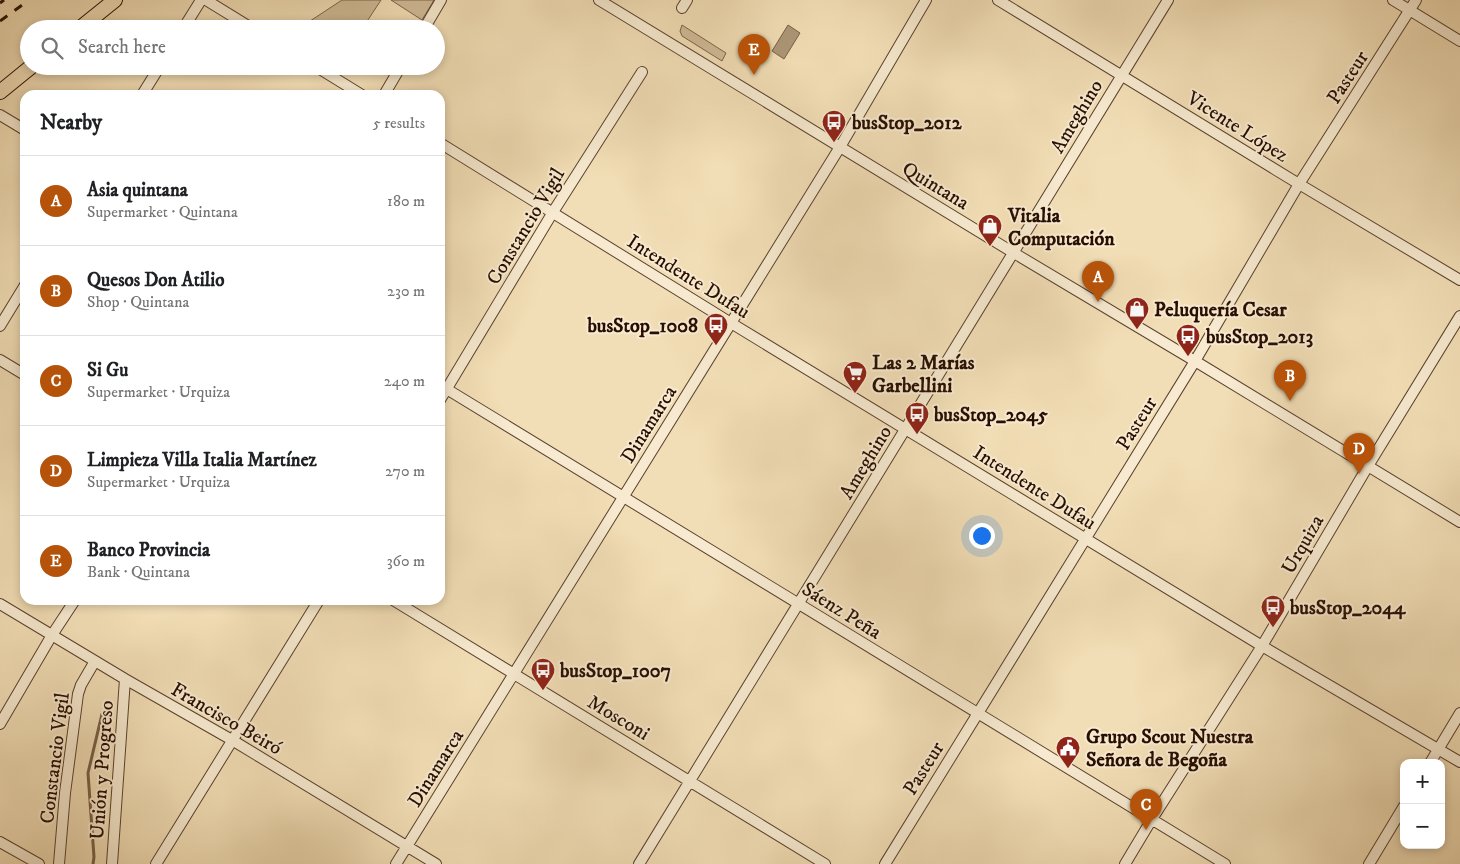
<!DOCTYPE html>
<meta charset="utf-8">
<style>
:root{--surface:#fff;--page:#f6f6f6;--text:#202124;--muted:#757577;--line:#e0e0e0;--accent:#b45309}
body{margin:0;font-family:"IM FELL DW Pica",serif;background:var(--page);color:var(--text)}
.controls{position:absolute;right:15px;bottom:15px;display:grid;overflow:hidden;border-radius:10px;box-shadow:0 2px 8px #0003}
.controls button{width:45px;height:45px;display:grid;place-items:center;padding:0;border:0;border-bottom:1px solid var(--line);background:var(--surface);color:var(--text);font:25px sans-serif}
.you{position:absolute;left:981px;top:535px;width:18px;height:18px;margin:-12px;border:4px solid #fff;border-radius:50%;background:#1a73e8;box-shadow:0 0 0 8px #1a73e833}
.badge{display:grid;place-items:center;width:32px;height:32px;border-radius:50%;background:var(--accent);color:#fff;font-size:16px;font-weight:700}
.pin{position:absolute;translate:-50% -41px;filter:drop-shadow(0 1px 2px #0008)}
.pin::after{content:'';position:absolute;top:26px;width:18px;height:15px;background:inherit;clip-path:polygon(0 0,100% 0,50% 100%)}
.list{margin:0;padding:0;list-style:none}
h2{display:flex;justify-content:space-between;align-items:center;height:65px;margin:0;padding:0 20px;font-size:21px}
h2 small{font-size:16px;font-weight:400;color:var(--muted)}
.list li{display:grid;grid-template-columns:32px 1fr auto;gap:15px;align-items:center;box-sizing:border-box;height:90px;padding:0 20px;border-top:1px solid var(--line)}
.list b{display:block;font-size:19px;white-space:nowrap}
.list p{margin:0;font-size:16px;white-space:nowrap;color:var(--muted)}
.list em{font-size:16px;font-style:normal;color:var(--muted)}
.icon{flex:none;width:28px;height:28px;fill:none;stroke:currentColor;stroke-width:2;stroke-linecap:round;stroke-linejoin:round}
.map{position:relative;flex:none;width:1460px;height:864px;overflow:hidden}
.search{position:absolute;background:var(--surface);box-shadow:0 2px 8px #0003;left:20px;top:20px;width:425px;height:55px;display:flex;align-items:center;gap:12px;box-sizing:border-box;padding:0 18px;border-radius:28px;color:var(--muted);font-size:19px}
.panel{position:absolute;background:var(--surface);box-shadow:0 2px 8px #0003;left:20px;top:90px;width:425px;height:515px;border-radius:15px}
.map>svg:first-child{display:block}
.green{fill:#d0bb97;stroke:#7c644c}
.water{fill:#ad9778;stroke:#786048}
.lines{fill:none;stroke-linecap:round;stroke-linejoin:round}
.stream{stroke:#786048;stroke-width:3}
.minor-casing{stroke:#5a422e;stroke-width:12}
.major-casing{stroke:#280e01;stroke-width:16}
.minor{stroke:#f7ead0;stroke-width:10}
.major{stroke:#f2deb6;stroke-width:14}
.rail{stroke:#280e01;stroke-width:3;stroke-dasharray:9 9;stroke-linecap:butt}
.labels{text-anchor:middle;stroke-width:4;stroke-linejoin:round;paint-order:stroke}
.street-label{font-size:20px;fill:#280e01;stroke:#f7ead0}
.poi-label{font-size:20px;font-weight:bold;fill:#280e01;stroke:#f7ead0;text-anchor:start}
</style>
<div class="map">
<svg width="1460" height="864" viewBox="0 0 1460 864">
<rect width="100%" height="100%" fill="#f2deb6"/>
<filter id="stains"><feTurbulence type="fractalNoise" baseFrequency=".004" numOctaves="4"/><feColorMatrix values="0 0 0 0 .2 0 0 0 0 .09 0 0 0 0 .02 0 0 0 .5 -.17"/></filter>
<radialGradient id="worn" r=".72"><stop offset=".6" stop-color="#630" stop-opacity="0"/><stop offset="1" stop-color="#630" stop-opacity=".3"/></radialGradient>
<!-- green -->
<path class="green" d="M342 0H381L362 29H357L347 22 335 29H298Z
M391 0H434L422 20Z
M682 25 726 53 722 61 682 36 680 31Z"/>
<!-- water -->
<path class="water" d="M788 25 800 33 784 59 772 51Z"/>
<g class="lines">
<!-- stream -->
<path class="stream" d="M93 864 94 857 88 773 102 714"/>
<defs>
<path id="minor" d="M206 0 253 29
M599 0 1014 253 1195 361 1460 522
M998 0 1299 184 1460 280
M1393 0 1460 41
M682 8 687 0
M183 29 201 0
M424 29 441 0
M315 66 362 95
M142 95 160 66
M384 95 401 66
M0 115 25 130
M440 143 731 323 1262 646 1460 762
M0 326 25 285
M0 360 25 375
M440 385 1225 864
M440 400 553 212 642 72
M393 600 825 864
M0 604 125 679 232 740 436 864
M0 724 52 635 75 600
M1430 763 1460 713
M0 842 39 864
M59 864 65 793 78 694 81 685 95 661
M112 864 125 679
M156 864 319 600
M396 864 840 147 926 0
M639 864 1168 0
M885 864 1195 361 1299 184 1416 0
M1125 864 1152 819 1262 646 1368 466 1460 316
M1369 864 1404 806"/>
<path id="major" d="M79 29 115 0
M0 92 32 66"/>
</defs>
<!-- minor casing -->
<use href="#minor" class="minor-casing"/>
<!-- major casing -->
<use href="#major" class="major-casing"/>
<!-- minor -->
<use href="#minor" class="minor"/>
<!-- major -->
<use href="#major" class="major"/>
<!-- rail -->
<path class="rail" d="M0 3 4 0
M0 21 29 0"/>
</g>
<!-- icons -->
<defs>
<symbol id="bus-pin" viewBox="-11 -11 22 30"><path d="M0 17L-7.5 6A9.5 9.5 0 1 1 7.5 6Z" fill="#8f2418" stroke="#f7ead0"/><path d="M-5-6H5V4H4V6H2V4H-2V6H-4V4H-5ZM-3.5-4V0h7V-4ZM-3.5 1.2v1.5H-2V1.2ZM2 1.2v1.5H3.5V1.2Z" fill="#fff"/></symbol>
<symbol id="shop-pin" viewBox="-11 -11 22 30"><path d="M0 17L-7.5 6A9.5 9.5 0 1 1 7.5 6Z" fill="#8f2418" stroke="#f7ead0"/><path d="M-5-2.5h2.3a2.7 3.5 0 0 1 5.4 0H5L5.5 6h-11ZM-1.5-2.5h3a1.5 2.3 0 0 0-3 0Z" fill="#fff"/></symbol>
<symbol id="supermarket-pin" viewBox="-11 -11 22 30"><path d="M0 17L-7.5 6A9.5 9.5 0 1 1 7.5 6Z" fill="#8f2418" stroke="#f7ead0"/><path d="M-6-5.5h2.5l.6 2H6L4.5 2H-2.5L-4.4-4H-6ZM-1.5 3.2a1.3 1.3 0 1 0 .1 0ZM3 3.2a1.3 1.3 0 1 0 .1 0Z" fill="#fff"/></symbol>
<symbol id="civic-pin" viewBox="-11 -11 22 30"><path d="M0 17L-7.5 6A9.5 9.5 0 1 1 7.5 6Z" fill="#8f2418" stroke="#f7ead0"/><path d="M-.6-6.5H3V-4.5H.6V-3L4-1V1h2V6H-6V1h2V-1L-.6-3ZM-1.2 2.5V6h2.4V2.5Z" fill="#fff"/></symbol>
</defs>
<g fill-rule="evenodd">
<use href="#bus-pin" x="820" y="108" width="28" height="38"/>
<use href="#shop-pin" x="976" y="212" width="28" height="38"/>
<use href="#shop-pin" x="1123" y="295" width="28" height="38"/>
<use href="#bus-pin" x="702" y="311" width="28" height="38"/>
<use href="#bus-pin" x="1174" y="322" width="28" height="38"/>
<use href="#supermarket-pin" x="841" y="359" width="28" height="38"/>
<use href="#bus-pin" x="903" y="400" width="28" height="38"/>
<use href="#bus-pin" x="1259" y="593" width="28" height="38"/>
<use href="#bus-pin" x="529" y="656" width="28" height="38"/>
<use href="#civic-pin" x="1054" y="734" width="28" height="38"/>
</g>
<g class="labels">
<!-- street labels -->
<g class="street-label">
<text transform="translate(1347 77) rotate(-57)" y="7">Pasteur</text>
<text transform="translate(1076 116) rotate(-59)" y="7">Ameghino</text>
<text transform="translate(1238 126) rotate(32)" y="7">Vicente López</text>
<text transform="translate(936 185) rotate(31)" y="7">Quintana</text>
<text transform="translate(525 226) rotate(-59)" y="7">Constancio Vigil</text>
<text transform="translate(689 276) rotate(32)" y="7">Intendente Dufau</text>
<text transform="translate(1136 423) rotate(-58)" y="7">Pasteur</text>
<text transform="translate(648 424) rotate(-58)" y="7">Dinamarca</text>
<text transform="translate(865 462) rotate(-59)" y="7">Ameghino</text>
<text transform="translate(1035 487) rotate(32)" y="7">Intendente Dufau</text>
<text transform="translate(1302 544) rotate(-60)" y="7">Urquiza</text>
<text transform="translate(842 610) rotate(32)" y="7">Sáenz Peña</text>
<text transform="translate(619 717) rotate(31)" y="7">Mosconi</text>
<text transform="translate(227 718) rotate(30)" y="7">Francisco Beiró</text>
<text transform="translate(54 758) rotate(-83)" y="7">Constancio Vigil</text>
<text transform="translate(435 768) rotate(-58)" y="7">Dinamarca</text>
<text transform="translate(923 768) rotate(-58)" y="7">Pasteur</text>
<text transform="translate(101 770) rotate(-86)" y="7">Unión y Progreso</text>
</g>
<!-- poi labels -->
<g class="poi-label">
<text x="852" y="129">busStop_2012</text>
<text x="1008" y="222">Vitalia<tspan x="1008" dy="23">Computación</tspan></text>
<text x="1154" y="316">Peluquería Cesar</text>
<text x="698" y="332" text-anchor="end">busStop_1008</text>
<text x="1206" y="343">busStop_2013</text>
<text x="872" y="369">Las 2 Marías<tspan x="872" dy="23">Garbellini</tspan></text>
<text x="934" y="421">busStop_2045</text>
<text x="1290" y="614">busStop_2044</text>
<text x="560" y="677">busStop_1007</text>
<text x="1086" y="743">Grupo Scout Nuestra<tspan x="1086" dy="23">Señora de Begoña</tspan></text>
</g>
</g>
<rect width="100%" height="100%" filter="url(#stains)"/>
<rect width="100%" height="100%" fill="url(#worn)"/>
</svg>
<div class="controls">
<button>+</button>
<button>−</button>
</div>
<div class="you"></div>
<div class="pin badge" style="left:1098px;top:302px">A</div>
<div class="pin badge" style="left:1290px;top:401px">B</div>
<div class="pin badge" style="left:1146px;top:830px">C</div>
<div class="pin badge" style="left:1359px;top:474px">D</div>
<div class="pin badge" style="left:754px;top:75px">E</div>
<div class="search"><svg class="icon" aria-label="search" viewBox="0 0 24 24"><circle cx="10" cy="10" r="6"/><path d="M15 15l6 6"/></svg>Search here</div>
<section class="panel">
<h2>Nearby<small>5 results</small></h2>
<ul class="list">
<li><span class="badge">A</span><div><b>Asia quintana</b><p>Supermarket · Quintana</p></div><em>180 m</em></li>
<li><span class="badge">B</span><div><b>Quesos Don Atilio</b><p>Shop · Quintana</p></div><em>230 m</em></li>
<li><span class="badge">C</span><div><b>Si Gu</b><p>Supermarket · Urquiza</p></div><em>240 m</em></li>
<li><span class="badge">D</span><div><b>Limpieza Villa Italia Martínez</b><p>Supermarket · Urquiza</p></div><em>270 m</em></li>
<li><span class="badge">E</span><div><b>Banco Provincia</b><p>Bank · Quintana</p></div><em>360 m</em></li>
</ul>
</section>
</div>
